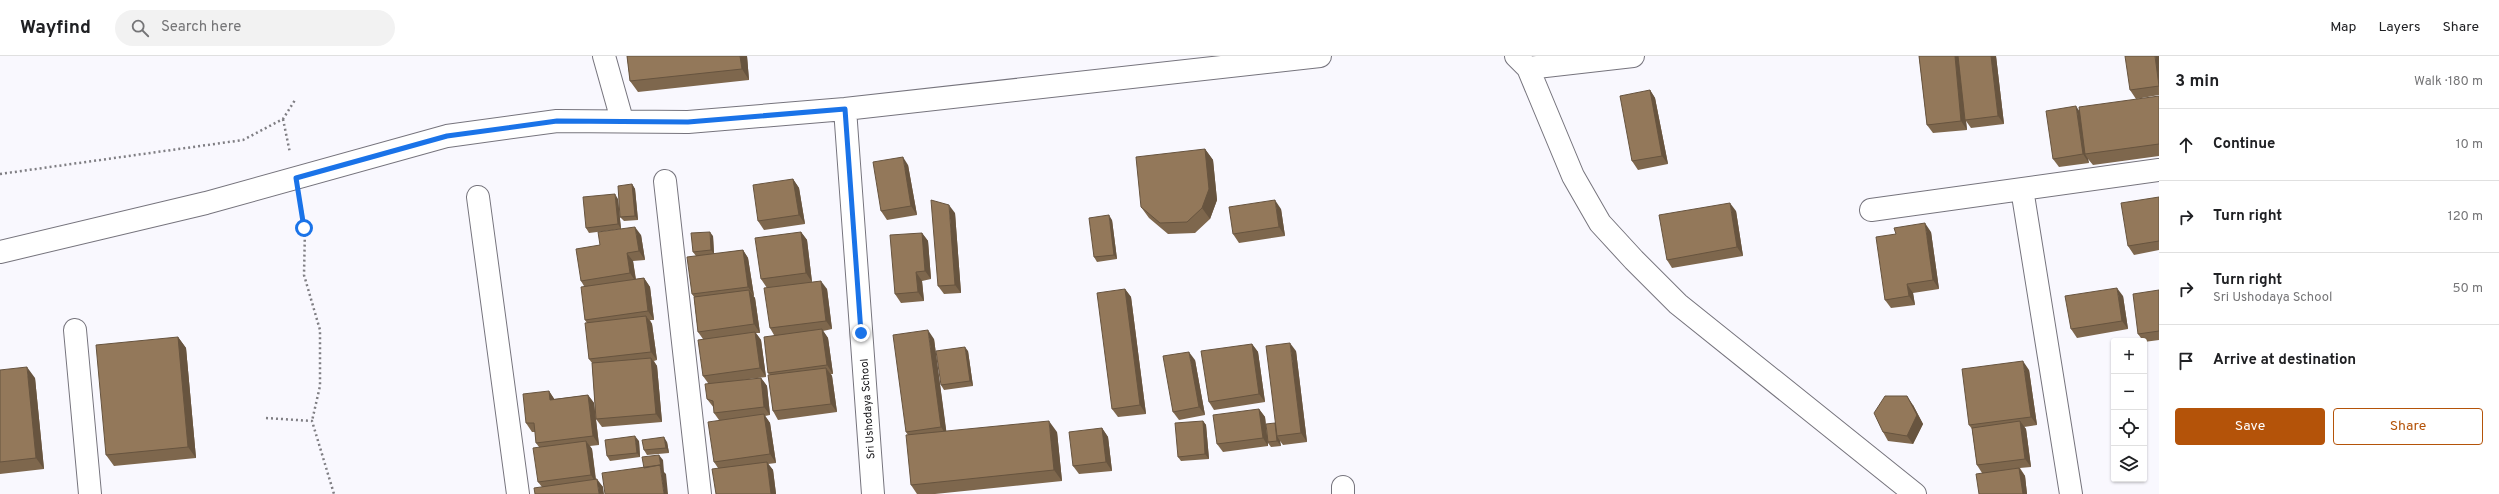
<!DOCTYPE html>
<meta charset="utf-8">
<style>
:root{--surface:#fff;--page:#f2f2f2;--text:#202124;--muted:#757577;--line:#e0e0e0;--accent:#b45309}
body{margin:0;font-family:Overpass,sans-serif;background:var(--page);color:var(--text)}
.controls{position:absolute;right:12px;bottom:12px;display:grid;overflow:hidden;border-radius:4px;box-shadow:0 1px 3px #0004}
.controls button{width:36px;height:36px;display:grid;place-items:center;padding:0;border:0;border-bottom:1px solid var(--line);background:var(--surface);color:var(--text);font:20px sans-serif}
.stop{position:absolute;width:12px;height:12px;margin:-9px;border:3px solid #1a73e8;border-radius:50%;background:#fff}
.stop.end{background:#1a73e8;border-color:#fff;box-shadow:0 1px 4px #0008}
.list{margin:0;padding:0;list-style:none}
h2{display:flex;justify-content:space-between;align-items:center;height:52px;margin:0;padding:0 16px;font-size:17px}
h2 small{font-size:13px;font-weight:400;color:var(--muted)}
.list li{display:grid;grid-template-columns:26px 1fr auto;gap:12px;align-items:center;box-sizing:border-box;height:72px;padding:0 16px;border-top:1px solid var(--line)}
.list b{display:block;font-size:15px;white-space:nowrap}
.list p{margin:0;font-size:13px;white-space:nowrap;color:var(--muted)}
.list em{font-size:13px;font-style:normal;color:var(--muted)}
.actions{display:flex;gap:8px;padding:12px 16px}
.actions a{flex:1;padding:9px 0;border:1px solid var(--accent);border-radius:4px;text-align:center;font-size:14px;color:var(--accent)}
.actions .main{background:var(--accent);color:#fff}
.icon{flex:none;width:22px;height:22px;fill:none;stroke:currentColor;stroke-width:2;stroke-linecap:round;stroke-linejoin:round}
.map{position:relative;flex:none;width:2159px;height:438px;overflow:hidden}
header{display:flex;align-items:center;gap:24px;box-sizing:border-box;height:56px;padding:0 20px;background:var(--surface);border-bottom:1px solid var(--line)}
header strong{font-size:19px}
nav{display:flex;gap:22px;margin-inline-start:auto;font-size:14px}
.search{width:280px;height:36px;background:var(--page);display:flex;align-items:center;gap:10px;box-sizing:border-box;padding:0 14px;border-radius:22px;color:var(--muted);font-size:15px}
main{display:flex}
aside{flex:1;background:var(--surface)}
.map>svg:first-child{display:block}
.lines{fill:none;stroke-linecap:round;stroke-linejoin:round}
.minor-casing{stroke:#76747d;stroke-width:24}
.path{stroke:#7f7e83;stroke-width:2.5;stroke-dasharray:2 3;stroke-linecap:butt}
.minor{stroke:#fff;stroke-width:22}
.wall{fill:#7e674d}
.shaded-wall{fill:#67543f}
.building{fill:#93785a;stroke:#67543f}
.route{stroke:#1a73e8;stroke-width:5}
.labels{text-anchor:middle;stroke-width:3.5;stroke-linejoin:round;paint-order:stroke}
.street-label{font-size:11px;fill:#0e0d10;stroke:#fff}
</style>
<header>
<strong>Wayfind</strong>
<div class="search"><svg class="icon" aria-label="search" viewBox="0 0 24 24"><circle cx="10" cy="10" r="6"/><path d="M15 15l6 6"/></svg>Search here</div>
<nav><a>Map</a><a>Layers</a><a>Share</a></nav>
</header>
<main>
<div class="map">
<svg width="2159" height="438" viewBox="0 0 2159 438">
<rect width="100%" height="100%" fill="#f9f8fe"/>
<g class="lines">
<defs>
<path id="minor" d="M604 0 622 64
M1516 0 1528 12 1573 120 1600 167 1634 204 1678 248 1915 438
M1528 12 1633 0
M845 53 873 438
M665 125 700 438
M2022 133 2071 438
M478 141 518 438
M1871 154 2159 114
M0 196 206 147 447 80 557 65 688 66 845 53 1320 0
M75 274 90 438
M1343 431V438"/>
</defs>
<!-- minor casing -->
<use href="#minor" class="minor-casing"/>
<!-- path -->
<path class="path" d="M283 63 290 97
M0 118 243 84 283 63 295 44
M301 149 305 172 304 219 320 274V330L312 365
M266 362 312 365 334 438"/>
<!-- minor -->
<use href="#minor" class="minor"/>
</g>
<!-- wall -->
<path class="wall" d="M627 0H747L749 24 638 36 630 25Z
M1919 0H1996L2004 68 1971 72 1966 65 1967 74 1933 77 1927 69Z
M2159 0V39L2136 43 2130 34Z
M1650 34 1655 42 1668 108 1638 114 1632 105Z
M2159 40V100L2093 109 2088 103 2089 107 2059 111 2053 103 2079 56Z
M1205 93 1213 104 1217 144 1210 163 1195 177 1168 178 1149 162 1141 151Z
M908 109 917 159 887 164 881 155Z
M793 123 799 132 805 168 764 174 758 165Z
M632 128 635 133 638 164 624 165 620 161Z
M2159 141V194L2134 199 2128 190Z
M618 143 621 173 589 177 586 172Z
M1281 153 1285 180 1239 187 1233 178Z
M1736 155 1743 200 1672 212 1667 204Z
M955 157 961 237 944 238 938 230Z
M1112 164 1117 203 1097 206 1094 201Z
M801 176 807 184 812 226 827 233 832 273 823 275 828 282 833 318H831L832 320 837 356 778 364 773 355 770 319 768 317 774 279 770 272 767 232 761 223Z
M1931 176 1939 233 1913 237 1915 249 1891 252 1885 244Z
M922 177 928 185 931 223 922 225 924 245 901 247 895 238Z
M641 179 645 204 633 205 636 223 644 222 650 231 654 264H650L652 268 657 304 654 305 657 310 662 366 602 371 596 363 592 307 589 303 587 267 585 264 584 230 581 225 600 189Z
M713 180 714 198 743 194 748 202 754 240H753L755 242 760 277H756L761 284 766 321 741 324 761 322 767 330 770 359 765 360 770 367 776 407 768 408 773 414 776 438H716L718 412 714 406 719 364 714 357V352L707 343 708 327 703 320V283L698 276 694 241 692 238 696 200 693 196Z
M1125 233 1131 241 1146 358 1118 361 1112 353Z
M2159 234V284L2144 286 2138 278Z
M2123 240 2128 273 2077 282 2071 273Z
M178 281 186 292 196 402 114 410 106 399Z
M934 283 946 375 1057 376 1062 425 935 438H917L911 429 908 379 906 376Z
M1252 288 1258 296 1265 346 1214 354 1209 346Z
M968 295 973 330 944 334 941 329Z
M1296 295 1307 386 1283 389 1280 385 1281 390 1271 391 1268 387V390L1223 396 1217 388 1259 353 1265 361 1267 379 1275 367Z
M1195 304 1205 359 1179 364 1173 356Z
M0 314 35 322 44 413 0 418Z
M2029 314 2037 369 2024 371 2026 373 2031 411 2020 412 2025 420 2027 438H1979L1982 417 1977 409 1972 373 1969 369Z
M549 335 554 343 588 339 594 347 599 389 590 390 592 393 596 423 603 431H542L538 426 539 391 536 387 535 376H532L526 367Z
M1913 349 1923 368 1913 388 1888 385 1883 376Z
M1203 365 1206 369 1209 403 1181 405 1178 401Z
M1102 372 1108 381 1112 415 1079 418 1073 410Z
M639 385 640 401 610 405 607 400Z
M667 386 669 397 647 399 644 394Z"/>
<!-- shaded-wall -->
<path class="shaded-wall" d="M740 0H747L749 24 742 13Z
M1955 0H1960L1965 64 1966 65 1967 74 1961 65Z
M1991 0H1996L2004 68 1998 60Z
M2155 0H2159V29Z
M1650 34 1655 42 1668 108 1662 100Z
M2076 50 2082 59 2085 98 2088 103 2089 107 2083 98Z
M1205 93 1213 104 1217 144 1210 163 1202 152Z
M903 101 908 109 917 159 911 150Z
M793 123 799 132 805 168 799 159Z
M632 128 635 133 638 164 635 160Z
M615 138 618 143 621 173 618 168Z
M1275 144 1281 153 1285 180 1279 171Z
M1730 147 1736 155 1743 200 1737 191Z
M949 149 955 157 961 237 955 229Z
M1109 159 1112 164 1117 203 1114 199Z
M1925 167 1931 176 1939 233 1933 224Z
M635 171 641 179 645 204 639 195Z
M710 176 713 180 714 198 711 194Z
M801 176 807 184 812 226 806 217Z
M922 177 928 185 931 223 925 215Z
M743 194 748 202 754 240 748 231Z
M627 197 633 205 636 226 630 217Z
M916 216 922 225 924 245 918 236Z
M644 222 650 231 654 264 648 255Z
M821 225 827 233 832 273 826 265Z
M1907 228 1913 237 1915 249 1909 240Z
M2117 232 2123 240 2128 273 2122 265Z
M1125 233 1131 241 1146 358 1140 349Z
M749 234 755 242 760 277 754 268Z
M646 260 652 268 657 304 651 296Z
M822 273 828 282 833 318 827 309Z
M928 274 934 283 947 380 941 371Z
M755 276 761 284 766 321 760 312Z
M178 281 186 292 196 402 188 391Z
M1290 287 1296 295 1307 386 1301 377Z
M1252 288 1258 296 1265 346 1259 338Z
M965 291 968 295 973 330 970 325Z
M1189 296 1195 304 1205 359 1199 351Z
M651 302 657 310 662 366 656 358Z
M2023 305 2029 314 2037 369 2031 361Z
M27 311 35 322 44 413 36 402Z
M826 312 832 320 837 356 831 348Z
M761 322 767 330 770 359 764 351Z
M549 335 555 344H550Z
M588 339 594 347 599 389 593 380Z
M1907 340 1913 349 1923 368 1913 388 1907 380Z
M1259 353 1265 361 1268 390 1263 382Z
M764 358 770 367 776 407 770 398Z
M1049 365 1057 376 1062 425 1054 414Z
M1203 365 1206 369 1209 403 1205 398Z
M2020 365 2026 373 2031 411 2025 403Z
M1275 367 1277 380 1280 385 1281 390 1277 385Z
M1102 372 1108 381 1112 415 1106 406Z
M635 380 639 385 640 401 637 397Z
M664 381 667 386 669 397 666 392Z
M586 385 592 393 596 427 591 419Z
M659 399 663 404 664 416 666 418 668 438H664L660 409Z
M767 406 773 414 776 438H771Z
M2019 412 2025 420 2027 438H2023Z
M597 423 603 431 604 438H599Z"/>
<!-- building -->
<path class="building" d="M627 0H740L742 13 630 25Z
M1919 0H1955L1961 65 1927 69Z
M1958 0H1991L1998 60 1965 64Z
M2125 0H2155L2159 30 2130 34Z
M1650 34 1662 100 1632 105 1620 40Z
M2159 40V88L2085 98 2079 51Z
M2076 50 2083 98 2053 103 2046 55Z
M1205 93 1209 133 1202 152 1187 166 1160 167 1141 151 1136 101Z
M903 101 911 150 881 155 873 106Z
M793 123 799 159 758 165 753 129Z
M632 128 635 160 620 161 618 130Z
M615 138 618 168 586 172 583 141Z
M2159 141V185L2128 190 2121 147Z
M931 144 949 149 955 229 938 230Z
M1275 144 1279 171 1233 178 1229 151Z
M1730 147 1737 191 1667 204 1659 159Z
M1109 159 1114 199 1094 201 1089 162Z
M1925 167 1933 224 1907 228 1909 240 1885 244 1876 181 1896 178 1894 172Z
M635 171 639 195 627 197 630 217 581 225 576 193 600 189 598 176Z
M710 176 711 194 693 196 691 177Z
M801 176 806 217 761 223 755 182Z
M922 177 925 215 916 216 918 236 895 238 890 179Z
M743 194 748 231 692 238 687 201Z
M644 222 648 255 585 264 581 231Z
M821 225 826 265 770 272 764 232Z
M2117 232 2122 265 2071 273 2065 240Z
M1125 233 1140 349 1112 353 1097 237Z
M749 234 754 268 698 276 694 241Z
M2159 234V275L2138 278 2133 238Z
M646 260 651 296 589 303 585 267Z
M822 273 827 309 768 317 764 281Z
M928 274 941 371 906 376 893 279Z
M755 276 760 312 703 320 698 284Z
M178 281 188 391 106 399 96 289Z
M1290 287 1301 377 1277 380 1266 290Z
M1252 288 1259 338 1209 346 1201 295Z
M965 291 970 325 941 329 936 295Z
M1189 296 1199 351 1173 356 1163 300Z
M651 302 656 358 596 363 592 307Z
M2023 305 2031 361 1969 369 1962 313Z
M27 311 36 402 0 406V314Z
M826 312 831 348 773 355 768 319Z
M761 322 764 351 714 357 713 345 707 343 705 328Z
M549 335 550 344 588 339 593 380 536 387 534 367H526L523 338Z
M1885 340H1907L1917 359 1907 380 1883 376 1874 357Z
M1259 353 1263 382 1217 388 1213 359Z
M764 358 770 398 714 406 708 366Z
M1049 365 1054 414 911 429 906 379Z
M1203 365 1205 398 1178 401 1175 367Z
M2020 365 2025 403 1977 409 1972 372Z
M1275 367 1277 385 1268 386 1266 368Z
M1102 372 1106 406 1073 410 1069 376Z
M635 380 637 397 607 400 605 384Z
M664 381 666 392 644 394 642 384Z
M586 385 591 419 538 426 533 392Z
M659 399 661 411 660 409 644 412 642 401Z
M767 406 771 438H716L712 413Z
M660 409 664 438H605L602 417Z
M2019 412 2023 438H1979L1976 418Z
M597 423 599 438H535L534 432Z"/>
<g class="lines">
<!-- route -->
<path class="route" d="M304 172 296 122 447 80 557 65 688 66 845 53 861 277"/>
</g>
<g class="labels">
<!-- street labels -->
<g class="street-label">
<text transform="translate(867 353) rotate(-94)" y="4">Sri Ushodaya School</text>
</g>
</g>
</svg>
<div class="controls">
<button>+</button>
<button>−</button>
<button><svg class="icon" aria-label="locate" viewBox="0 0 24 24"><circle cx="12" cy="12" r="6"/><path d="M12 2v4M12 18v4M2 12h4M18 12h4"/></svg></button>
<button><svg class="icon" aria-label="layers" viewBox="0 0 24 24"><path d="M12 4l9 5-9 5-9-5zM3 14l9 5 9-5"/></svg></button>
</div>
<div class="stop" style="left:304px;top:172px"></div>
<div class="stop end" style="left:861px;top:277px"></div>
</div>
<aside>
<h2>3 min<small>Walk · 180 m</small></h2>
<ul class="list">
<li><svg class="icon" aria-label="ahead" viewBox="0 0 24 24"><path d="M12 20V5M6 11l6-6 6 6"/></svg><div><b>Continue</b></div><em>10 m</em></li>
<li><svg class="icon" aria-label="right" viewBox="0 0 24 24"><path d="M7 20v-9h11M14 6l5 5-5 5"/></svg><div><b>Turn right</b></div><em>120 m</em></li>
<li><svg class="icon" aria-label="right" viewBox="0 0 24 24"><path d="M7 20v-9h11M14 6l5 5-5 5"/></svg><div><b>Turn right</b><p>Sri Ushodaya School</p></div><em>50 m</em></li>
<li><svg class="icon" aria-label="arrive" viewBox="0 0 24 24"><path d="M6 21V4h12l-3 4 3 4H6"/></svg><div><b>Arrive at destination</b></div></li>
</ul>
<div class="actions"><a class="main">Save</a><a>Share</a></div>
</aside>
</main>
